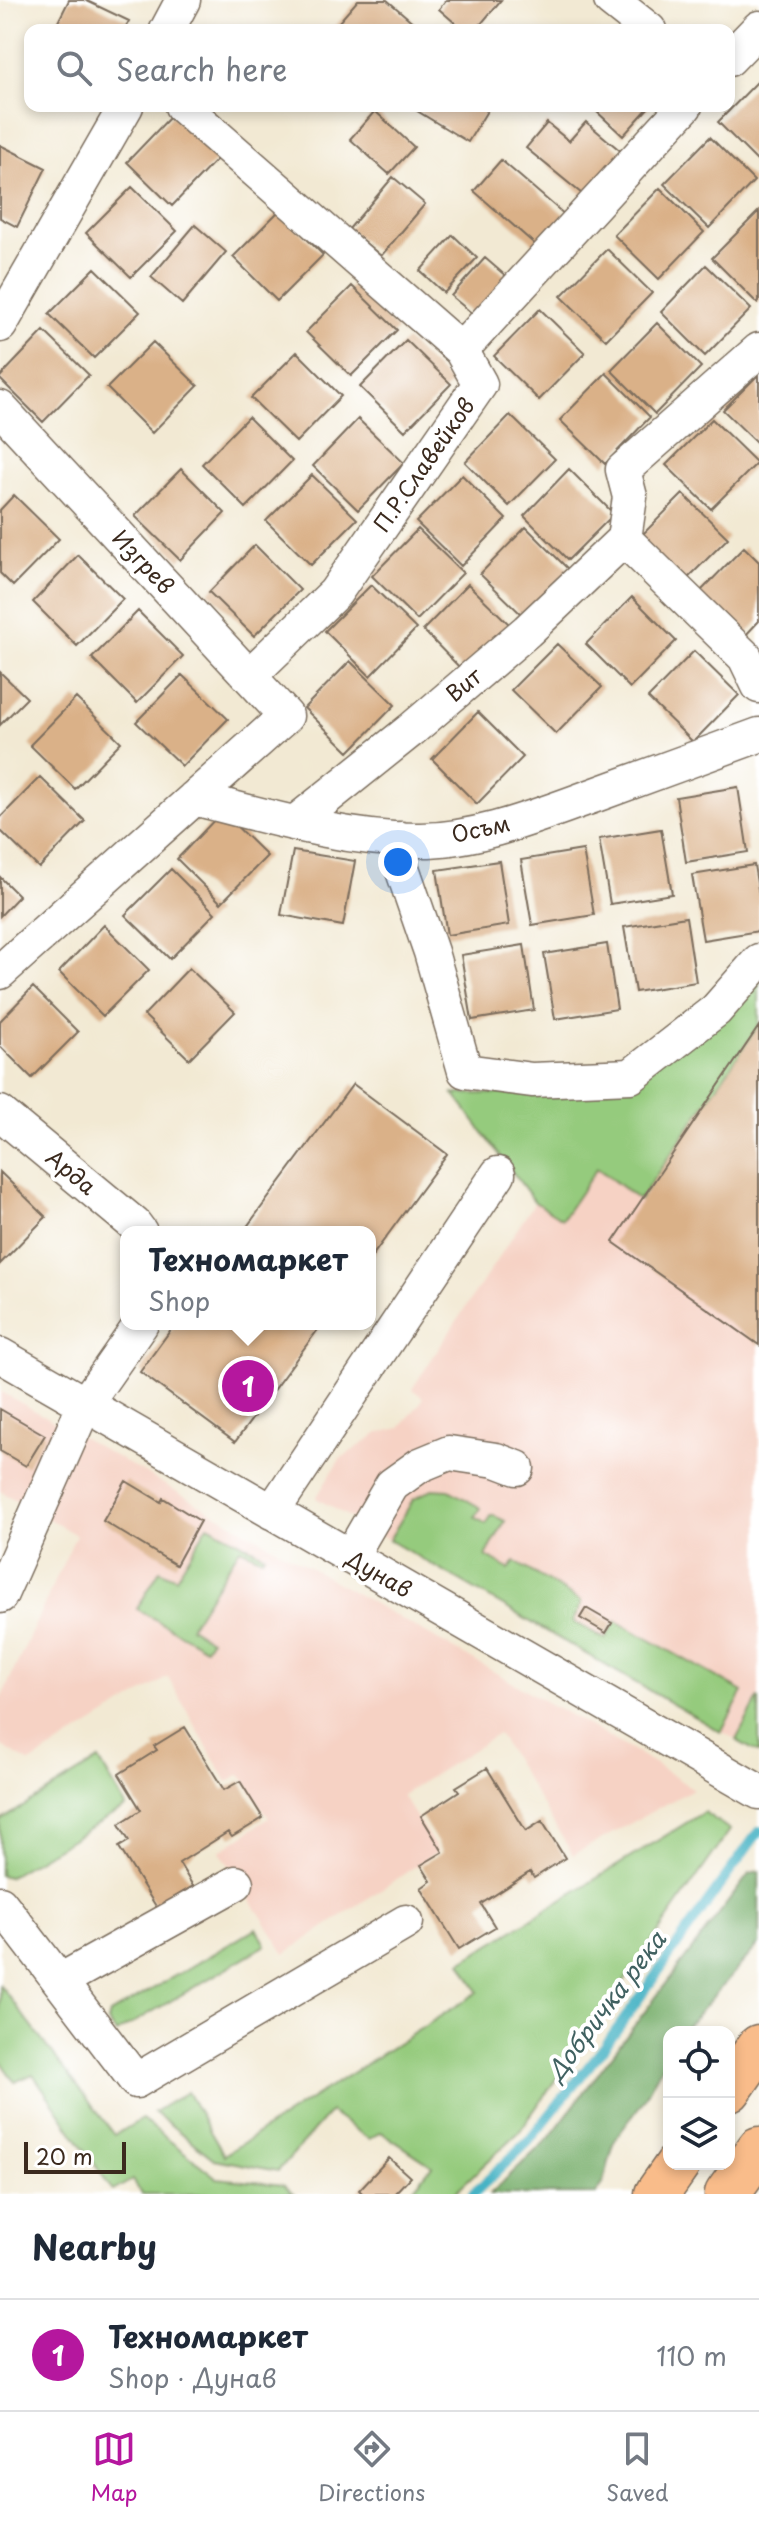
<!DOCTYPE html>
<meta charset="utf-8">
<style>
:root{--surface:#fff;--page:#f2f2f3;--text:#1f2937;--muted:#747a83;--line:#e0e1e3;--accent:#b5179e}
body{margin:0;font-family:"Playpen Sans",sans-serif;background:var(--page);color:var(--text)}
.controls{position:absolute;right:24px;bottom:24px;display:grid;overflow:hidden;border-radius:16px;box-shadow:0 4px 12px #0003}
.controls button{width:72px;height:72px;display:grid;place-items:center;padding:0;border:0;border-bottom:2px solid var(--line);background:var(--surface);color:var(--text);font:40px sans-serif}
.scale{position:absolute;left:24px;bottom:20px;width:102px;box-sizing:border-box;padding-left:8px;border:4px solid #3b2a1e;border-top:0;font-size:22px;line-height:28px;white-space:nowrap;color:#3b2a1e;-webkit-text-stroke:6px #fff;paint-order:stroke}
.you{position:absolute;left:398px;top:862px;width:28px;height:28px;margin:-20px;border:6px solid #fff;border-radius:50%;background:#1a73e8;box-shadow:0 0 0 12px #1a73e833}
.badge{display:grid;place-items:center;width:52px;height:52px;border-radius:50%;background:var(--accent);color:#fff;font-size:26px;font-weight:700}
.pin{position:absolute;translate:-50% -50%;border:4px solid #fff;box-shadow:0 2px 8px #0006}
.popup{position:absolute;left:120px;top:1226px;width:256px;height:104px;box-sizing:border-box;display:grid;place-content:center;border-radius:16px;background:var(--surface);filter:drop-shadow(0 2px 6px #0005);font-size:26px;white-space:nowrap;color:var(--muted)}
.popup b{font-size:30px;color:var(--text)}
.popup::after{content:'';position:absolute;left:50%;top:100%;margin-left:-16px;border:16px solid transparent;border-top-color:var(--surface)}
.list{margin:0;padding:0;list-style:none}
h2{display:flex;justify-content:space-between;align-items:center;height:104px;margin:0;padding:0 32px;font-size:34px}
h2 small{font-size:26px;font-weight:400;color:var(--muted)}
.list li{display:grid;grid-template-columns:52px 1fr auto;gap:24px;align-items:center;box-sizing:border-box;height:112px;padding:0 32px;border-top:2px solid var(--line)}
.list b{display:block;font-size:30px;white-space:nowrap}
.list p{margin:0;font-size:26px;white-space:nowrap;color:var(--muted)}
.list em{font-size:26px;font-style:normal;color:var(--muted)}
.icon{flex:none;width:44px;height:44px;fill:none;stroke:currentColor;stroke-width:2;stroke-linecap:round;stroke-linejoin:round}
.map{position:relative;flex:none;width:759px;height:2194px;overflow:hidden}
.search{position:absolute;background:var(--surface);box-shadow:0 4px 12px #0003;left:24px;right:24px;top:24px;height:88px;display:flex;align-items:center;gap:20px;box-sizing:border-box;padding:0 28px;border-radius:16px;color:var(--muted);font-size:30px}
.sheet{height:216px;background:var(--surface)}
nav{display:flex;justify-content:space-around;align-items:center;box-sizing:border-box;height:112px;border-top:2px solid var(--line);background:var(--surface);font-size:22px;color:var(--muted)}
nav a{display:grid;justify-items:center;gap:4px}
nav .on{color:var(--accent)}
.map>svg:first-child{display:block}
.built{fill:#f6d2c4}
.green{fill:#95cb7d;stroke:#687a4e;stroke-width:2}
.forest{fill:#78af6c;stroke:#5a6c45;stroke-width:2}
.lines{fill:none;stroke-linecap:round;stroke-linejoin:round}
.stream{stroke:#47b3c5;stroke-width:10}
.building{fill:#dab188}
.minor-casing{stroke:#7b6d5d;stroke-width:37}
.major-casing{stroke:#7b6d5d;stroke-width:47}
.minor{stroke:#fff;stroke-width:34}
.major{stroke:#f9bc8a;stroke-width:44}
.labels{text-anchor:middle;stroke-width:8;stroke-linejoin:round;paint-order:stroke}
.street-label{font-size:22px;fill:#3b2a1e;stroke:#fff}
.water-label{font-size:24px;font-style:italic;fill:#406161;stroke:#fff}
</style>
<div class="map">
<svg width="759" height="2194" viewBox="0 0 759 2194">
<rect width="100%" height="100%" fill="#fff"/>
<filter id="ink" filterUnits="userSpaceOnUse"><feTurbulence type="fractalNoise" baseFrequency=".0125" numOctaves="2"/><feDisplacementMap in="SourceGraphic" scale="16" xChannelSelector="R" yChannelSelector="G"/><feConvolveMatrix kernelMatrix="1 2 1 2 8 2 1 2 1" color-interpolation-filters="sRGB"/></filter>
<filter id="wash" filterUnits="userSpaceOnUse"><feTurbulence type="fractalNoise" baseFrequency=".006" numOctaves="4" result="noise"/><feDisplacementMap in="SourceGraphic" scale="32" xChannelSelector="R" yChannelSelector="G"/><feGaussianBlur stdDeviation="1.8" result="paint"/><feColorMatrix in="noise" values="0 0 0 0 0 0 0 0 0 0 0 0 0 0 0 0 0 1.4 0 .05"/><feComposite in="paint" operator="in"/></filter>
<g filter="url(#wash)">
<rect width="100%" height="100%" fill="#f2e9d3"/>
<!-- built -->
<path class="built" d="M759 1026V1753L316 1498 340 1459 379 1433 400 1428 424 1398 412 1389 535 1202 562 1219 597 1168 640 1200Z
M0 1391 654 1763 693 1789 573 1855 498 1734 402 1795 438 1851 285 1954 220 1851 269 1818 240 1774 227 1782 168 1677 30 1763 0 1745V1701L76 1535 0 1491Z"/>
<!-- green -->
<path class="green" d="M759 942V1026L639 1200 597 1168 562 1219 535 1202 454 1094 550 1093 679 1024Z
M432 1489 449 1490 481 1508 475 1517 486 1524 492 1515 505 1521 486 1556 509 1569 515 1562 582 1602 573 1621 605 1639 616 1621 743 1692 721 1732 389 1540 413 1500Z
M208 1525 265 1555 262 1558 240 1548 190 1627 210 1640 205 1648 137 1609 160 1570 176 1578Z
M758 1699 759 1700V1753L736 1740Z
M99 1760 126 1807 8 1877 0 1875V1821Z
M704 1812 730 1830 519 2132 453 2194H409L432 2166 381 2132 369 2139 330 2112 278 2171 214 2159 154 2112 187 2092 224 2155 478 1992 461 1962Z
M257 1928 266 1945 116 2033 108 2022 110 2014Z
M0 1985 115 2135 142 2119 217 2178 283 2185 293 2194H141L132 2180 113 2191 33 2074 15 2082 0 2061Z"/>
<!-- forest -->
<path class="forest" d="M759 1871V1944L682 2032H669V2052L643 2101 615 2140 603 2184 596 2194H490L549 2138 750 1873Z"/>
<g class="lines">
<!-- stream -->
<path class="stream" d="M473 2194 528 2142 605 2046 759 1831"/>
</g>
<g id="blocks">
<!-- building -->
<path class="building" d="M69 0H85L129 21 124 30H54Z
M358 0H387L422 30H332Z
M446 0H501L476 30H463L439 9Z
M759 80V163L718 122Z
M409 106H490L468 142Z
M596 106H650L623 136 594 109Z
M375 111 414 147 389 174 350 139Z
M172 115 217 159 172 206 127 162Z
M586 122 623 153 587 198 526 148 547 123 569 141Z
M710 137 754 181 709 228 664 184Z
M0 145 46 168 17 227 0 218Z
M501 160 565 215 538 247 474 191Z
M393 177 425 204 381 256 349 229Z
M132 187 177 231 131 277 86 233Z
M660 188 704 232 659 279 614 235Z
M279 211 323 255 277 301 233 257Z
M759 211V301L757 303 712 258Z
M195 225 226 252 182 304 151 277Z
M453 235 477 258 444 293 420 271Z
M607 249 652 293 606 340 561 296Z
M485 258 507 277 474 315 451 296Z
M706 265 751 309 705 356 661 312Z
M95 268 140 312 94 358 49 314Z
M352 286 397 330 351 376 306 332Z
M540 309 585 353 539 400 494 356Z
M657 323 701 367 655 414 611 370Z
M44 331 89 375 43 422 0 379V377Z
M406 340 451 384 405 431 360 387Z
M153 342 198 386 152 433 107 388Z
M297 352 341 396 296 442 251 398Z
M606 373 650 417 605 464 560 420Z
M759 374V445L723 410Z
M510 415 555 459 509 506 465 462Z
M248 417 292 461 246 508 202 464Z
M358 419 404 463 358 510 313 466Z
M712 419 757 463 711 509 666 465Z
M181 469 225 513 180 560 135 516Z
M569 469 614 514 568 560 524 516Z
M312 475 357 519 311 565 266 521Z
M462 475 506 519 461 566 416 522Z
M683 494 728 538 682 584 637 540Z
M14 495 59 539 13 586 0 573V510Z
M526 527 570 571 525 618 480 574Z
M418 529 463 573 417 620 372 576Z
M255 545 300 590 254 636 209 592Z
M744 547 759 562V621L743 638 698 594Z
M78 555 123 599 77 646 33 602Z
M468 584 513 628 467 675 423 630Z
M371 585 416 629 370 676 325 631Z
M632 597 676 641 630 688 586 644Z
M138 611 183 656 137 703 92 658Z
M557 644 602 687 556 734 511 690Z
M694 651 739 695 693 742 648 698Z
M350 661 395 705 349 752 304 708Z
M0 672 27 698 0 725Z
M182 675 228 719 182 766 136 722Z
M76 698 121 742 75 789 30 745Z
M478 712 523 757 477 804 432 759Z
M40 777 85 821 39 868 0 830V818Z
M738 787 748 852 686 862 676 797Z
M222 812 267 856 221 903 177 859Z
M661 829 672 894 610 904 599 839Z
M583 850 594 915 532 925 521 860Z
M293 851 355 861 343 926 281 915Z
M499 861 509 925 447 935 437 870Z
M754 865 759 895V931L703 940 692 875Z
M171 869 215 913 170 959 125 915Z
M0 877 19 896 0 916Z
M686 917 696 982 635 992 624 927Z
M104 925 149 970 103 1016 59 972Z
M607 944 617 1009 555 1019 544 954Z
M524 945 534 1010 472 1020 461 955Z
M189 968 235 1012 189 1059 144 1015Z
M33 987 78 1032 32 1078 0 1046V1021Z
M759 1026V1345L613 1242Z
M353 1084 447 1154 370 1259V1232H243Z
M0 1172 46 1217 0 1264Z
M175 1324H322L235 1442 140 1372Z
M0 1409 45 1435 26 1466 0 1451Z
M126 1481 161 1502 163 1498 200 1521 176 1565 103 1521Z
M586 1608 612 1623 606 1633 580 1618Z
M185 1727 224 1790 240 1781 263 1818 232 1837 228 1832 179 1863 193 1886 157 1908 119 1847 129 1841 119 1824 141 1810 119 1774 157 1750 154 1746Z
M487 1768 526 1831 542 1821 565 1858 534 1878 530 1872 481 1904 495 1927 459 1949 421 1888 431 1881 421 1865 443 1852 421 1816 459 1791 456 1787Z
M389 2158 410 2177 394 2194H363L359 2190Z"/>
</g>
</g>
<g filter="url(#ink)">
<use href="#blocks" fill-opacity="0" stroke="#7b6d5d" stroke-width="2"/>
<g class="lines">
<defs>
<path id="minor" d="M611 0 649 30
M167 30 183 0
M729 59 759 28
M182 106 461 350
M0 325 126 106
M759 350 623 470 630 497 624 539 745 657 759 686
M0 408 286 716 0 972
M249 676 335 593 480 384 461 350 685 106
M194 798C266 816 340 839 415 840 475 842 542 814 598 794 652 774 705 755 759 735
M295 823 411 730 527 631 624 539
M401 839V865L431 952 465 1071 532 1080 631 1076 716 1010 759 961
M0 1113 134 1224 140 1232
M0 1355 759 1792
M272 1512 498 1174
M350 1557 392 1485 420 1465 449 1453 496 1460 517 1468
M0 1596 85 1404 141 1324
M0 1903 136 2081 406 1922
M60 1981 236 1883"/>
<path id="major" d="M729 2090 759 2047
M657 2194 678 2164
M727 2194 759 2149"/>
</defs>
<!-- minor casing -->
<use href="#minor" class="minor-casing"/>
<!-- major casing -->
<use href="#major" class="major-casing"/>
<!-- minor -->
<use href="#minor" class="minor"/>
<!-- major -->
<use href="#major" class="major"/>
</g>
</g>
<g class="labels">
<!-- street labels -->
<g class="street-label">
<text transform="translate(424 465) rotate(-55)" y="8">П.Р.Славейков</text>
<text transform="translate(143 562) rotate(47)" y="8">Изгрев</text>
<text transform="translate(464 685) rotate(-40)" y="8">Вит</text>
<text transform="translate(481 829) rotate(-12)" y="8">Осъм</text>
<text transform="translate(71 1172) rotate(40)" y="8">Арда</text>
<text transform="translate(379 1574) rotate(30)" y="8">Дунав</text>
</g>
<!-- water labels -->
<g class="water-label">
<text transform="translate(607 2006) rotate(-53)" y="8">Добричка река</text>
</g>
</g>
</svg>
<div class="controls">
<button><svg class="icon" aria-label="locate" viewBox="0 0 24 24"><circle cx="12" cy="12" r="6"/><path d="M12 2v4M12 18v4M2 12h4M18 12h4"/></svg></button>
<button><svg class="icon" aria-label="layers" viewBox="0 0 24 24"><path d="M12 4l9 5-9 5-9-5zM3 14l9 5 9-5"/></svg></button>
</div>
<div class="scale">20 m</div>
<div class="you"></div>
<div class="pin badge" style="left:248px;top:1386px">1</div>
<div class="popup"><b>Техномаркет</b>Shop</div>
<div class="search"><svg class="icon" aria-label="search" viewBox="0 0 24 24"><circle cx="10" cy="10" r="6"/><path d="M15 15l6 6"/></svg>Search here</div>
</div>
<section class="sheet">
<h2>Nearby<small></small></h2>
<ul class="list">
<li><span class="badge">1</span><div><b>Техномаркет</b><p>Shop · Дунав</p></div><em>110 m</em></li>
</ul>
</section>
<nav>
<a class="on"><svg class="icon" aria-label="map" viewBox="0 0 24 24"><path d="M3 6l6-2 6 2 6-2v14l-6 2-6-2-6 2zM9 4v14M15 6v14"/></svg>Map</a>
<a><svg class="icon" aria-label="directions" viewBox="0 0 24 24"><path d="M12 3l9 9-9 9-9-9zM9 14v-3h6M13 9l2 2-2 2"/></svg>Directions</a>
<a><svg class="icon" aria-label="saved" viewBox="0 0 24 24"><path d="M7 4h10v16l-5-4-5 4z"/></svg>Saved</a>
</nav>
